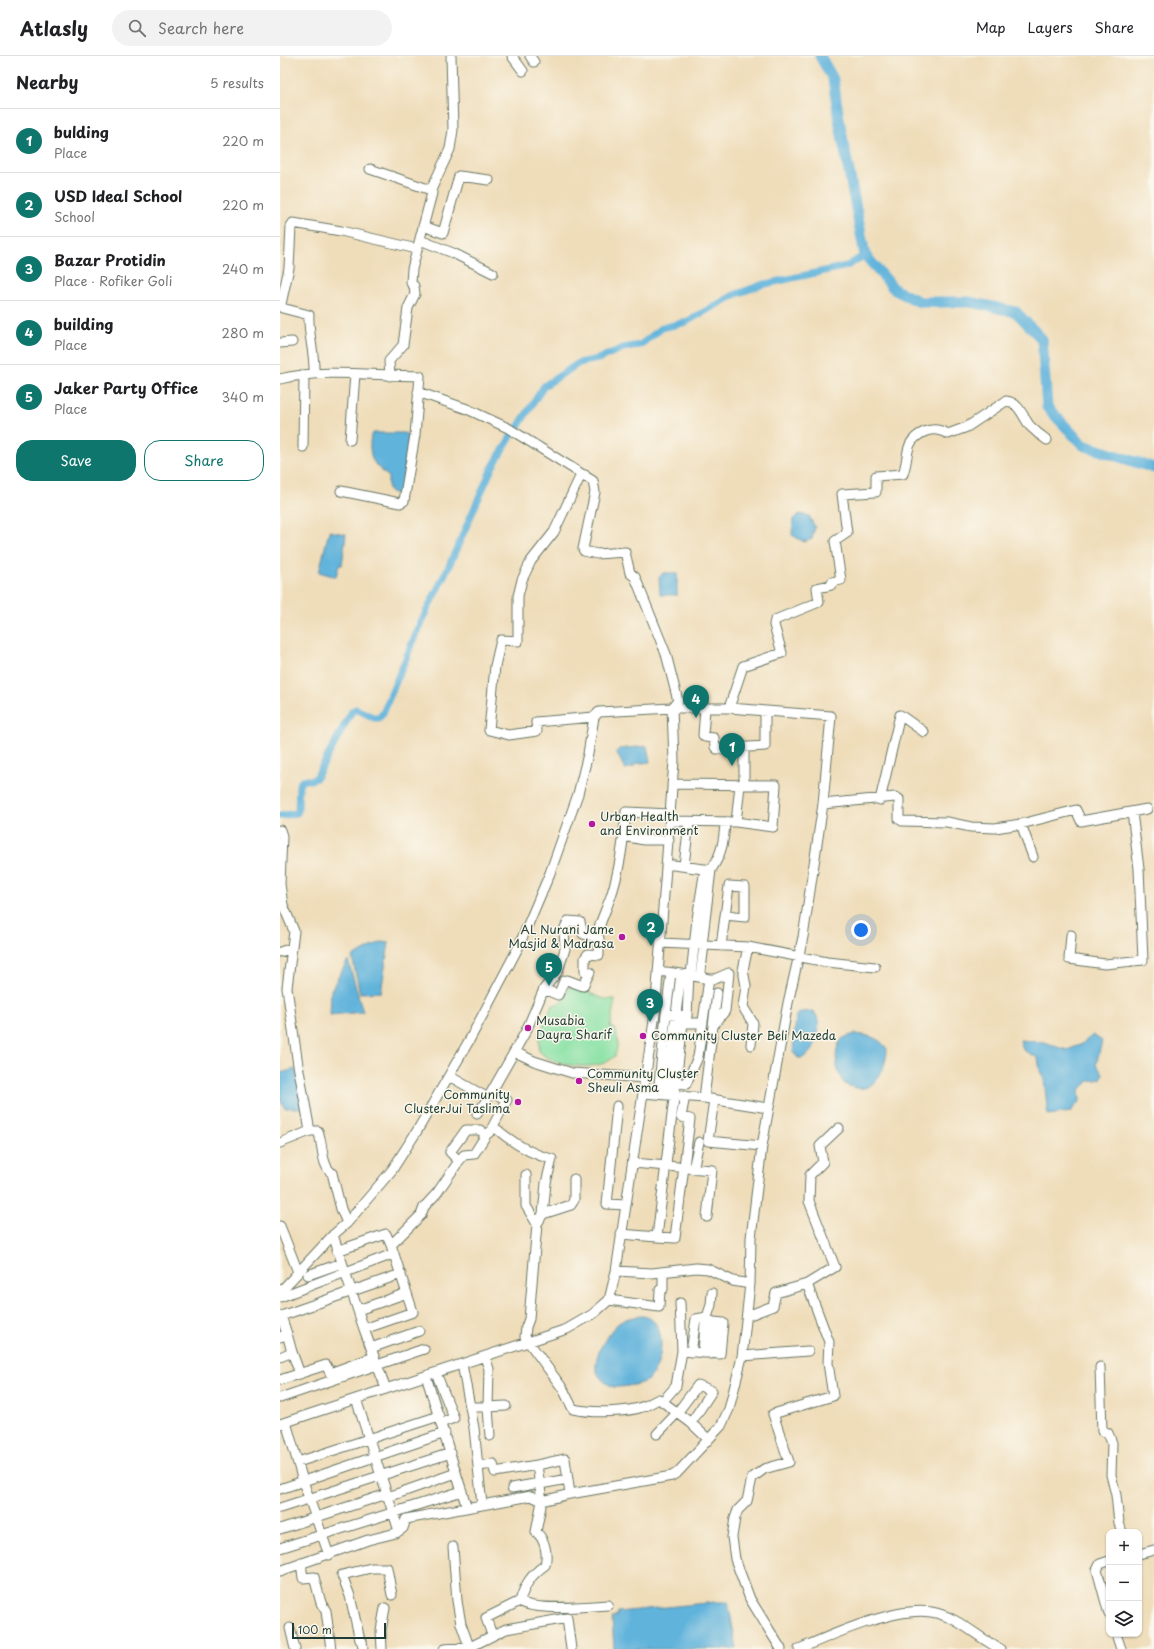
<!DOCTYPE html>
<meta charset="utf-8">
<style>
:root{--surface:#fff;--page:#f2f2f2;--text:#202124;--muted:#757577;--line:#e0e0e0;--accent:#0f766e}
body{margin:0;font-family:"Playpen Sans",sans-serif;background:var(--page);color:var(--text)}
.controls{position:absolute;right:12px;bottom:12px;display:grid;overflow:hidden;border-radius:8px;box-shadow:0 1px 3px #0004}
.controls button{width:36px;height:36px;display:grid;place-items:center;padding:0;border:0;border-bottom:1px solid var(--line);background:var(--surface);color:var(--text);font:20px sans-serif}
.scale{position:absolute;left:12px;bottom:10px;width:94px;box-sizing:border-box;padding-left:4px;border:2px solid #1f3d34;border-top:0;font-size:11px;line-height:14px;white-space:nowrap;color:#1f3d34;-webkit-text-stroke:3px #fbf7ec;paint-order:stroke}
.you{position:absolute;left:581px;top:874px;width:14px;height:14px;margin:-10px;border:3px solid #fff;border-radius:50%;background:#1a73e8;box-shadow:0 0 0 6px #1a73e833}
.badge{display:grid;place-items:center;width:26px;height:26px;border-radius:50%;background:var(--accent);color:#fff;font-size:13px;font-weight:700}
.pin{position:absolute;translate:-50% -33px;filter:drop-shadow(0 1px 2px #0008)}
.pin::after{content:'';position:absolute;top:21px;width:14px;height:12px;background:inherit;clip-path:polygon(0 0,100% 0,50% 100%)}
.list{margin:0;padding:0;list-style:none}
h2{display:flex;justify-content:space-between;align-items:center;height:52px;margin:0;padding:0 16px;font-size:17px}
h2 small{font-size:13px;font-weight:400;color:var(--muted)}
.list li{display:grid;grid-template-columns:26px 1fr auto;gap:12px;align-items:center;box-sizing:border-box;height:64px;padding:0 16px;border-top:1px solid var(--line)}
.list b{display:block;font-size:15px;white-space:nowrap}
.list p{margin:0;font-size:13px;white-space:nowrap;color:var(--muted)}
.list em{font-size:13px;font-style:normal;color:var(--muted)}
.actions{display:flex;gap:8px;padding:12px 16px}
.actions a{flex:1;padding:9px 0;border:1px solid var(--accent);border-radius:16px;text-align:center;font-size:14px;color:var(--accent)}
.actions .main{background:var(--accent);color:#fff}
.icon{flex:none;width:22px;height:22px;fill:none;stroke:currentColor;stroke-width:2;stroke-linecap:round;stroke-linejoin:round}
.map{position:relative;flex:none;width:874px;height:1593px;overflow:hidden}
header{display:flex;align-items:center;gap:24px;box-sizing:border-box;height:56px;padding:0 20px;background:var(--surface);border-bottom:1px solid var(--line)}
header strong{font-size:19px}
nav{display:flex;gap:22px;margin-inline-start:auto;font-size:14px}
.search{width:280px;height:36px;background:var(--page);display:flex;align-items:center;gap:10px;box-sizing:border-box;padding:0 14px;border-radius:22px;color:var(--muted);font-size:15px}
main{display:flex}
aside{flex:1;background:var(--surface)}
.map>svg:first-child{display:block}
.green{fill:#89e1a4;stroke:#548f6c}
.water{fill:#60b3db;stroke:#407888}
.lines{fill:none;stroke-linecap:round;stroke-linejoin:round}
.canal{stroke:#60b3db;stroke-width:7}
.river{stroke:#60b3db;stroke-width:11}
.minor-casing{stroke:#687563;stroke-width:11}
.minor{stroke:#fff;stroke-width:9}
.poi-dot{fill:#b5179e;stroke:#fbf7ec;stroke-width:1.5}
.labels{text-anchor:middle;stroke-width:3;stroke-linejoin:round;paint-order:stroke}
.poi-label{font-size:12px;fill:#1f3d34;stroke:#fbf7ec;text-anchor:start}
</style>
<header>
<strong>Atlasly</strong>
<div class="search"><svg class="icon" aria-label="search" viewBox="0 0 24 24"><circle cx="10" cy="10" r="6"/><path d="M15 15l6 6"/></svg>Search here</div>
<nav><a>Map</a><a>Layers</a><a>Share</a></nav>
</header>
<main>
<aside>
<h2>Nearby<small>5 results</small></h2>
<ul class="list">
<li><span class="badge">1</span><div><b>bulding</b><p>Place</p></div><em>220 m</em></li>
<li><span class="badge">2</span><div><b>USD Ideal School</b><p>School</p></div><em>220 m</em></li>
<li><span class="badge">3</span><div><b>Bazar Protidin</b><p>Place · Rofiker Goli</p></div><em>240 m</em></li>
<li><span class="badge">4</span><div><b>building</b><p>Place</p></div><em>280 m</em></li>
<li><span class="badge">5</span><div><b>Jaker Party Office</b><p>Place</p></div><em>340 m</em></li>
</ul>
<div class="actions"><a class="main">Save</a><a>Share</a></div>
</aside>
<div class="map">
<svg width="874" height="1593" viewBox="0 0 874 1593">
<rect width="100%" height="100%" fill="#fbf7ec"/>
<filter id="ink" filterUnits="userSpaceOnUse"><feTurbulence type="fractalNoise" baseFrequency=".025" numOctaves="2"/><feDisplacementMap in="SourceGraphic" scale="8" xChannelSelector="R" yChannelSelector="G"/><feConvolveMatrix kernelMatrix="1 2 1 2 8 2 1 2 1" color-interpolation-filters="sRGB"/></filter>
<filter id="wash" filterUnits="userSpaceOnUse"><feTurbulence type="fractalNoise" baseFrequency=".012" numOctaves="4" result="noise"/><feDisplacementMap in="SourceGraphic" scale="16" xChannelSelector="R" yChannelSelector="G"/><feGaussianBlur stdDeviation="0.9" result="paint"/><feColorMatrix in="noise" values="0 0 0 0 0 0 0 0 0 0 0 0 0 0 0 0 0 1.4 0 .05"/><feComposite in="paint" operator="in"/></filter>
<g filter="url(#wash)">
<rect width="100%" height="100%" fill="#efddba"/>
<!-- green -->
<path class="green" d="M301 930C312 938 320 945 335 943L330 971 336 974 338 987 335 1000C331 1003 328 1006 324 1007 307 1014 272 1009 259 995V979L272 950 281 946 290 931Z"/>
<!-- water -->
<path class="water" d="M93 377H124L129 380 123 429 116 438 108 434V420C96 411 90 405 90 390 90 385 90 382 93 377Z
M520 458 529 460 535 471 532 483 524 486 512 479 513 463Z
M49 475 66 478 62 509H59L56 521 39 516Z
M383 517H397V539H380L379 521Z
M367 690 370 706 354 708V711L345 713 336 696 339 693Z
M101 886 109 887 101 936 80 937 72 901Z
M68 904 83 956 50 959 51 934Z
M533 955C546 966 535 1004 518 1002L513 996 516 959 521 956Z
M574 978C588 979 599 981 607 993 607 1006 599 1029 584 1032 578 1033 572 1031 566 1029 556 1020 552 993 562 983 564 981 570 980 574 978Z
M813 979 822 985 816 1009 823 1017 821 1023 809 1025 799 1034 800 1045 790 1056 768 1059 764 1023 760 1015 758 1002 743 994 740 984 761 986 787 994 800 989Z
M15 1013 25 1052H5L0 1045V1017Z
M363 1260C389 1264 383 1310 369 1323 364 1328 341 1332 333 1331 314 1321 312 1310 321 1291 332 1271 339 1261 363 1260Z
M435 1546H448L457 1593H334L332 1562 337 1560 338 1556Z"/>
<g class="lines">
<!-- canal -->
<path class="canal" d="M238 371 264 330 299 307 318 303 343 292 360 289 382 272 406 266 454 239 481 229 567 210 585 199
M0 760 17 757 18 755 19 729 22 724H31L36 722 72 655 76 653 95 662H99L103 657 141 566 168 512 212 412 233 377"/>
<!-- river -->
<path class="river" d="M540 0 553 23 560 69 585 199 615 234 640 246H690L736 256 762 283 767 351 803 389 874 412"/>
</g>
</g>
<g filter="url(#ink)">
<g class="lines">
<defs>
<path id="minor" d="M232 0 243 15
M250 0 254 6
M90 113 151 134
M143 170 163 177 179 120 209 124
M140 184 173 197 213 217
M0 287 12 286
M34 317C35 298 28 279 29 259L2 252 1 248 9 212 11 170 13 167 61 175 137 193
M110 320 109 305 123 289 128 252 135 238 134 230 131 227 132 213 152 137 151 134 170 93 173 74 171 0
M0 323C46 312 93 320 140 320L135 379 124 445 120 447 61 435
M70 384 75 318
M23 391 24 319
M305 419 299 423 274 476 251 505 242 524 238 540V585L221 584 215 610 209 674 229 679 257 675 256 666 314 661
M449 652 463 610 502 597 494 569 495 564 539 546 537 532 551 529 552 526 561 524 555 485 567 477 562 438 596 436V420L623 418C630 399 623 386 644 376 652 372 661 374 668 378L687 371 726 345C739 346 743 361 750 370 755 375 761 380 767 384
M425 653 423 679 425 681 434 682 435 691 437 693 485 690V655
M392 728 496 729 493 771 456 766 460 729
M464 729V691
M600 744 620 659 644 676
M543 748 615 741 619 743V763L622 765 667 766 691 771 715 772 741 768 796 754 801 765 867 753
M390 765 456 766
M741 768 753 801
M0 774 2 780 0 828 3 849 14 875 7 932 18 1009 30 1075
M344 780 364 784H389
M386 808 431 814 422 889
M404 810 409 766
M431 814C442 798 444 784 445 766
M791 879 789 903 825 908 863 904 859 813 852 756
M316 881C320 866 326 854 331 840 339 817 344 780 346 756L391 758
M380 887 468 891 547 906 595 911
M441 890 449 830 465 831V861L445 859
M468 891 463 914 466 930 463 951 473 967 471 989
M0 896 12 892
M378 915 409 919 407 960 405 964
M411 919 417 863 425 813
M420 921 424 889
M386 958 391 917
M396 967H403L396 1026 406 1028 418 1001 429 923 409 919
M403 967H422
M433 970 437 937
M235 996 254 1005 292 1017 366 1022
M169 1020 208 1042 246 975 264 933 278 915 285 893 284 874 288 865 300 866 303 878 319 882V899L308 898 305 902V915L310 916 303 930 287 924 284 925 278 939 264 933
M212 1036 227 1044 213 1070C230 1085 249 1098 272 1103L266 1127 263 1158 257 1168 249 1263 246 1271 245 1281 283 1333 293 1353C312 1357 347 1357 365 1350 370 1348 374 1345 379 1343L411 1367 428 1383
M363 1037 424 1042 488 1052
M378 1038 386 958 407 960
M386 1038 401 918
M424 1042 433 970 445 955 449 917 435 923H429
M434 1044 428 1085 482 1090
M337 1050 327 1148 346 1149
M197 1058 208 1042
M0 1087 30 1075H38C43 1087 41 1110 52 1117L61 1153 67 1167
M179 1105 170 1096 186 1074H200L206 1079 211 1075
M353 1107 432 1114 427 1161
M413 1113 419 1086
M246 1119V1150L257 1168
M263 1158 291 1149 294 1144V1123
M0 1170 18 1216
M341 1178 377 1181 396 1026
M53 1179 84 1273 133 1256 111 1189 141 1159 144 1151 157 1137 179 1105 184 1099 194 1098 206 1079
M377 1181 395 1182 410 1063 401 1061 405 1040
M57 1195 106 1178 111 1189
M336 1215 372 1217 416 1212 428 1213 453 1225 470 1228
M28 1219 62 1207
M0 1236 53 1179 67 1167 112 1114 137 1075 190 983 238 892 270 817 298 738 308 698 314 661 319 656 392 652 398 645 386 598 355 521 350 517 345 496 317 498 304 495 303 493 315 436 313 425 228 372 187 353 138 336
M0 1241 113 1198
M329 1244 379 1251 380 1234 383 1233V1216
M78 1254 127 1237
M467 1260 493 1250 496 1237 527 1228
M428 1264 434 1266 431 1298
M84 1273 106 1333
M7 1278 1 1260 121 1218
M0 1281 7 1278 12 1296
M91 1292 139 1275
M402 1295 440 1298 443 1267 434 1266
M411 1296 416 1263 427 1261
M423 1297 425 1267 431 1249 432 1237
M462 1300 528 1295
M0 1301 12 1296 20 1318
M182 1308 194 1372 202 1449
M820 1311 822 1375 828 1377 832 1387 831 1419 836 1439 839 1467 842 1476
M156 1317 174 1362 161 1367
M146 1320 187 1452
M0 1324 46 1309 50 1317 94 1301
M0 1342 144 1293
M76 1343 119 1475
M383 1345 396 1330 402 1295 400 1247
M191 1351H208L209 1313 205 1301
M6 1366 23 1425 49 1499
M0 1368 287 1273 313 1258 329 1244 336 1215 375 958 394 705 392 652H449L551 660 543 748 523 881 508 947 482 1090 471 1182 470 1228 462 1301 449 1353 441 1370 398 1416 392 1420 290 1438 285 1403 257 1409 262 1445
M377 1378 397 1357 418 1329 432 1335 411 1367
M210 1380 208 1351 226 1350
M18 1406 159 1360
M198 1410 213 1408 215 1416 257 1409
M260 1428 288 1423
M232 1432 260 1427
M0 1433 165 1377
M108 1441 176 1417
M0 1452 171 1397
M0 1473 107 1438
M173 1491 177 1545 181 1568 190 1593
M0 1492 182 1435
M859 1498 874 1494
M829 1505 820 1508 817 1514 829 1558
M21 1507 23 1522 34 1521 41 1547 46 1555 51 1593
M0 1515 88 1484 116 1477 123 1472 126 1463 251 1440 262 1445
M240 1545C254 1556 309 1550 328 1549
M10 1572 15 1593
M836 1578 841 1593
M212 1579 206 1562 240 1545C245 1528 251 1519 265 1509 268 1498 265 1483 256 1476L262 1445 290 1438
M83 1593 82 1585 80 1584 70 1540 62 1519 91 1512H107L112 1539
M102 1593 101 1574 105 1552
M164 1593 190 1591 226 1573 287 1562 291 1593
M501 1593 470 1543 455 1503 452 1481 455 1462 458 1454 467 1445 472 1422 484 1413 509 1406 493 1358 553 1340 548 1307 549 1286 527 1228 555 1211 529 1145 530 1119 543 1106 540 1090 559 1072
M519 1593C551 1579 616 1550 651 1556 677 1560 697 1581 720 1593"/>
</defs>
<!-- minor casing -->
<use href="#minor" class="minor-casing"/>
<!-- minor -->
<use href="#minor" class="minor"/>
</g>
</g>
<!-- markers -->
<g class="poi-dot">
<circle cx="312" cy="768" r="4"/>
<circle cx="342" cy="881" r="4"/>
<circle cx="248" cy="972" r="4"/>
<circle cx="363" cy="980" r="4"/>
<circle cx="299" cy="1025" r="4"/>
<circle cx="238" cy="1046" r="4"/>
</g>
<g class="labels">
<!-- poi labels -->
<g class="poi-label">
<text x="320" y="765">Urban Health<tspan x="320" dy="14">and Environment</tspan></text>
<text x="334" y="878" text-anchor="end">AL Nurani Jame<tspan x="334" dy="14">Masjid &amp; Madrasa</tspan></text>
<text x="256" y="969">Musabia<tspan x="256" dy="14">Dayra Sharif</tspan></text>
<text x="371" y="984">Community Cluster Beli Mazeda</text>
<text x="307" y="1022">Community Cluster<tspan x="307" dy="14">Sheuli Asma</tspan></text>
<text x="230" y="1043" text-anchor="end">Community<tspan x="230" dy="14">ClusterJui Taslima</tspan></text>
</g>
</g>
</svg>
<div class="controls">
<button>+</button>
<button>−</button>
<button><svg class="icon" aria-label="layers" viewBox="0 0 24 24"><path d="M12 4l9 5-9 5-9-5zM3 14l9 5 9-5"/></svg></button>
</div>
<div class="scale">100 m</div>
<div class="you"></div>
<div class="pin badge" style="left:452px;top:710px">1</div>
<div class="pin badge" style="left:371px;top:890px">2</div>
<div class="pin badge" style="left:370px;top:966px">3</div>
<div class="pin badge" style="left:416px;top:662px">4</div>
<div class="pin badge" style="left:269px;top:930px">5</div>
</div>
</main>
